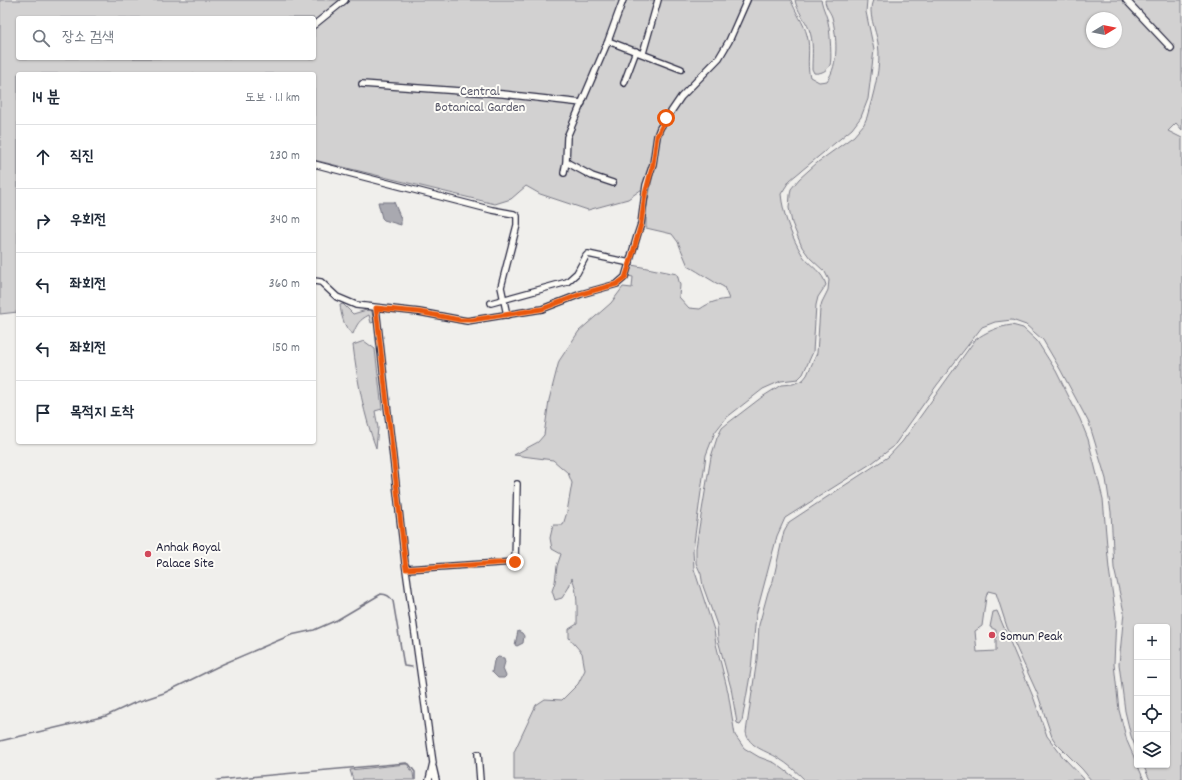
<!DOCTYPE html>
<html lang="ko">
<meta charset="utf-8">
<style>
:root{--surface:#fff;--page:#f2f2f3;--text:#1f2937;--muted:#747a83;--line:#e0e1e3}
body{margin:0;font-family:Dekko,"Poor Story",sans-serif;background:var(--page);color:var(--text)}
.controls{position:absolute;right:12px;bottom:12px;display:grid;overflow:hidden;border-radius:4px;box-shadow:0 1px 3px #0004}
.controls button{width:36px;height:36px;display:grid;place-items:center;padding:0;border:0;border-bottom:1px solid var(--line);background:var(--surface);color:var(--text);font:20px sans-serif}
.compass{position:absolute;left:1086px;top:12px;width:36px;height:36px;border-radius:50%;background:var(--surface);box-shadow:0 1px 3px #0004;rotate:80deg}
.stop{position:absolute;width:12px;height:12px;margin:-9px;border:3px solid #ea580c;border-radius:50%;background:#fff}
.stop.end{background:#ea580c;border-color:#fff;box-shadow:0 1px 4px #0008}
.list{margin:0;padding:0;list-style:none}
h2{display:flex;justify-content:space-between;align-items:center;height:52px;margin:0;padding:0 16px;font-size:17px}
h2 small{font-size:13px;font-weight:400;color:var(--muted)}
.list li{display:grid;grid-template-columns:26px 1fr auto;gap:12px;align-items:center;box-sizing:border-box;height:64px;padding:0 16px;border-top:1px solid var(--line)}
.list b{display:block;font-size:15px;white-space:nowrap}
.list em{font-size:13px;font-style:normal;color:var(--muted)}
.icon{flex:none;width:22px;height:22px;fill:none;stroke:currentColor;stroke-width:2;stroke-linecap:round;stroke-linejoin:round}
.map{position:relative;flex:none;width:1182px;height:780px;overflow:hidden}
.search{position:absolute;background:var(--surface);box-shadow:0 1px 3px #0004;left:16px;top:16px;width:300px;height:44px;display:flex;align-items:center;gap:10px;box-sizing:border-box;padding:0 14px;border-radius:4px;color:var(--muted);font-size:15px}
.panel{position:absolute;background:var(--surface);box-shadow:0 1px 3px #0004;left:16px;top:72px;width:300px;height:372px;border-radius:4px}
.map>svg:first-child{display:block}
.green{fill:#d2d1d1;stroke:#7a7a86;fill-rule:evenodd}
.water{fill:#a9a9b0;stroke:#737381}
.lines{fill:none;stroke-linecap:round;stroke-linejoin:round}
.stream{stroke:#737381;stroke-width:1.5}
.minor-casing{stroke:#22223b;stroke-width:8}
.minor{stroke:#fdfcf7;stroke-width:5.5}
.route{stroke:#ea580c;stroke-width:5}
.poi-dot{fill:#d1495b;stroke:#fdfcf7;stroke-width:1.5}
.labels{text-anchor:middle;stroke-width:4;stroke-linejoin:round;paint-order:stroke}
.park-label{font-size:14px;fill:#575768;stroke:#fdfcf7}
.poi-label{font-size:14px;fill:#22223b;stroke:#fdfcf7;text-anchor:start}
</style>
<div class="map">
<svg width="1182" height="780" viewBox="0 0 1182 780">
<rect width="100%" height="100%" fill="#f0efec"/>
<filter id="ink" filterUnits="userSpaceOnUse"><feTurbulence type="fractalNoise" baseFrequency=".025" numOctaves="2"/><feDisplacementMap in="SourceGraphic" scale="8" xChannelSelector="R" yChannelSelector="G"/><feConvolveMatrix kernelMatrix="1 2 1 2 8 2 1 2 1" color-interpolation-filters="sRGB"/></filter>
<g filter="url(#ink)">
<!-- green -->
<path class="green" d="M0 0H745L722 51 665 117 646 183 642 189 628 199 588 210 540 194 526 186 511 199 495 204 314 160V74H18V312L0 314ZM18 18H314V58H18Z
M751 0H791C795 12 804 23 807 35 811 49 806 63 810 77L819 82 827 81C839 64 837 37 832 17 830 11 825 7 825 0H867L866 12 874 50 868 99 861 117 852 129 790 180 781 194C783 215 792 238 803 256 810 266 823 272 826 285L818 297 816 305 813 352 803 374 798 379 781 381 763 389 726 418 715 432 706 455 693 550 694 569 714 630 716 644 728 692 735 735 744 748 759 757 775 763 798 780H514V752L536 705 545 699 562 700 578 684 585 670 582 653 569 638V629L577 624C577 608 578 592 572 578L569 587 562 598 555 600 552 591 555 582 557 566 561 554 552 549 550 538 553 525H563L567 512 572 483 568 473 553 460 514 455 538 442 544 435 549 400 559 361 579 331 611 303 623 287 632 288 633 277 628 276 632 265 677 274 680 285 679 297 689 308 700 309C710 302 718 300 729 299L724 287C711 281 701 273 688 266L678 242 672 234 646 228V210L661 134 667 121 682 100 711 70 727 51Z
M795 0H821C823 9 828 18 829 27 830 34 832 60 830 65 827 71 820 74 814 73L812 69C812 55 814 42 809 29 805 19 797 11 795 0Z
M873 0H1182V130L1176 123 1168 131 1182 138V780H1150L1143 765H1167V627H1137V751L1131 736 1125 711 1119 664 1124 612 1114 568 1111 512 1106 479 1089 423 1060 369 1043 340 1026 325 1012 320 995 322 982 327 937 385 893 447 872 463 785 518 777 536 756 615 751 670 742 721 740 724 737 723 731 688 718 640 717 625 703 586 701 574 696 563V548L699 528 711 457 717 438 722 428 728 423 762 397 781 385 793 384 803 380 807 375 817 353 820 309 822 302 828 290 829 280 825 272 810 258 802 247 792 223 789 208 790 195 791 189 799 179 818 162 854 136 864 124 867 117C873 95 882 66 878 43 876 30 867 13 873 0ZM1092 18H1116V42H1092Z
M343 304 353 314 370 309 372 312 374 322 371 323 369 315C359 320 357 324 353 334 344 329 341 314 340 305Z
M1012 325 1023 328 1037 341 1056 371 1080 419 1088 439 1103 499 1109 569 1116 617 1114 664 1119 710 1127 741 1144 780H1091L1082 769 1056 743 1052 737 1038 695 1007 627 996 593 988 591 986 597 982 626 975 631 977 652 996 651V630L990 627 993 612 997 611 1034 699 1047 736 1063 757 1085 780H805C797 772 788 764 778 758 767 751 748 747 746 732L757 659 759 625 768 592 773 581 784 531 789 522 888 457 902 442 975 340C987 331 998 327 1012 325Z
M364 341 375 349 382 409 375 411 378 428 376 448C364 416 357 379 353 345Z
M406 764 408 765 413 773 414 780H353L350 770Z"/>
<!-- water -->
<path class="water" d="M378 202H394L401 219V225L384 220 382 218Z
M518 631 522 633 524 636 523 643 517 646 515 645Z
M498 657 504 658 505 662 503 669 506 676 504 678H498L492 672 494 661Z"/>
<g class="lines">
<!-- stream -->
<path class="stream" d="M0 741 106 716 134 703 164 693 223 664 291 635 314 630 337 620 381 594C387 594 390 596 393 601L404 666 412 667
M217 780 406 763 409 764 415 772V780"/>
<defs>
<path id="minor" d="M1126 0 1171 48
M314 25 345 0
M608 41 681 69
M643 53 658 0
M624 83 636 51
M362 84 503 94 582 103
M566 162 592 176 613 183
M314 164 492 210 514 214 517 216V225L501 287 507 315
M564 173 566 162 567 137 608 41 623 0
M314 281 321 282 337 297 356 305 419 312 467 321 542 309 581 294 617 284 625 277 638 233 641 224 646 185 653 164 657 136 660 128 681 97 719 58 729 41 747 0
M491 303 567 282 577 273 586 256 588 254 630 263
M376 308 405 563 433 763 429 780
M406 569 515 562 517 484
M478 754 480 780
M433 767 436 780"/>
</defs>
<!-- minor casing -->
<use href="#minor" class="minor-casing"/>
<!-- minor -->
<use href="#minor" class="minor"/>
</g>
</g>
<g class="lines" filter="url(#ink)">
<!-- route -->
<path class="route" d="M515 562 406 569 376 308 419 312 460 320H472L542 309 581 294 617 284 625 278 630 263 641 224 645 194 653 164 657 136 666 118"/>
</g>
<!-- markers -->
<g class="poi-dot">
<circle cx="148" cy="554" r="4"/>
<circle cx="992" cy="635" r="4"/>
</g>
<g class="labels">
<!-- park labels -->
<g class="park-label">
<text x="480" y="95">Central<tspan x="480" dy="16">Botanical Garden</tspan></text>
</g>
<!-- poi labels -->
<g class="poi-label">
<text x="156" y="551">Anhak Royal<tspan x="156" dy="16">Palace Site</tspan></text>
<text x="1000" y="640">Somun Peak</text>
</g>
</g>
</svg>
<div class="controls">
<button>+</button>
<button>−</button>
<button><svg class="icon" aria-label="locate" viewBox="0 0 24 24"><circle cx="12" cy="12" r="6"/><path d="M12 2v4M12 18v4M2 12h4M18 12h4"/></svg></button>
<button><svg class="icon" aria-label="layers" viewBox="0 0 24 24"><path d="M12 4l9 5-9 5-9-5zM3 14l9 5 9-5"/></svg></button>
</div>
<svg class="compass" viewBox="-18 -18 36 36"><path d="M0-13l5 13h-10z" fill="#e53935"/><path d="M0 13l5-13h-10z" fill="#747a83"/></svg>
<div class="stop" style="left:666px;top:118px"></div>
<div class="stop end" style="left:515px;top:562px"></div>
<div class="search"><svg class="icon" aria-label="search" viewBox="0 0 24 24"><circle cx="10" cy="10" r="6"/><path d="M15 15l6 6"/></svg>장소 검색</div>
<section class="panel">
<h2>14 분<small>도보 · 1.1 km</small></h2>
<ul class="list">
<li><svg class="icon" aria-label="ahead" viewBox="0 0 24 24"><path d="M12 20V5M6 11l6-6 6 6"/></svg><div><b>직진</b></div><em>230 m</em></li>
<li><svg class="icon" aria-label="right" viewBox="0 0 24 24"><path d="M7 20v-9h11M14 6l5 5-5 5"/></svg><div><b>우회전</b></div><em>340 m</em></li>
<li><svg class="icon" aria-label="left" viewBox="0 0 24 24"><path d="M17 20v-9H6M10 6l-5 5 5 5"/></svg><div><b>좌회전</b></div><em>360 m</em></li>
<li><svg class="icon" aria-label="left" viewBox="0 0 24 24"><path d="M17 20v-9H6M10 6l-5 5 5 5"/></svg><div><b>좌회전</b></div><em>150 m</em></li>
<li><svg class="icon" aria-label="arrive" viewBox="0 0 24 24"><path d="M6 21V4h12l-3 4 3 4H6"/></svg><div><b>목적지 도착</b></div></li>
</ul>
</section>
</div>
